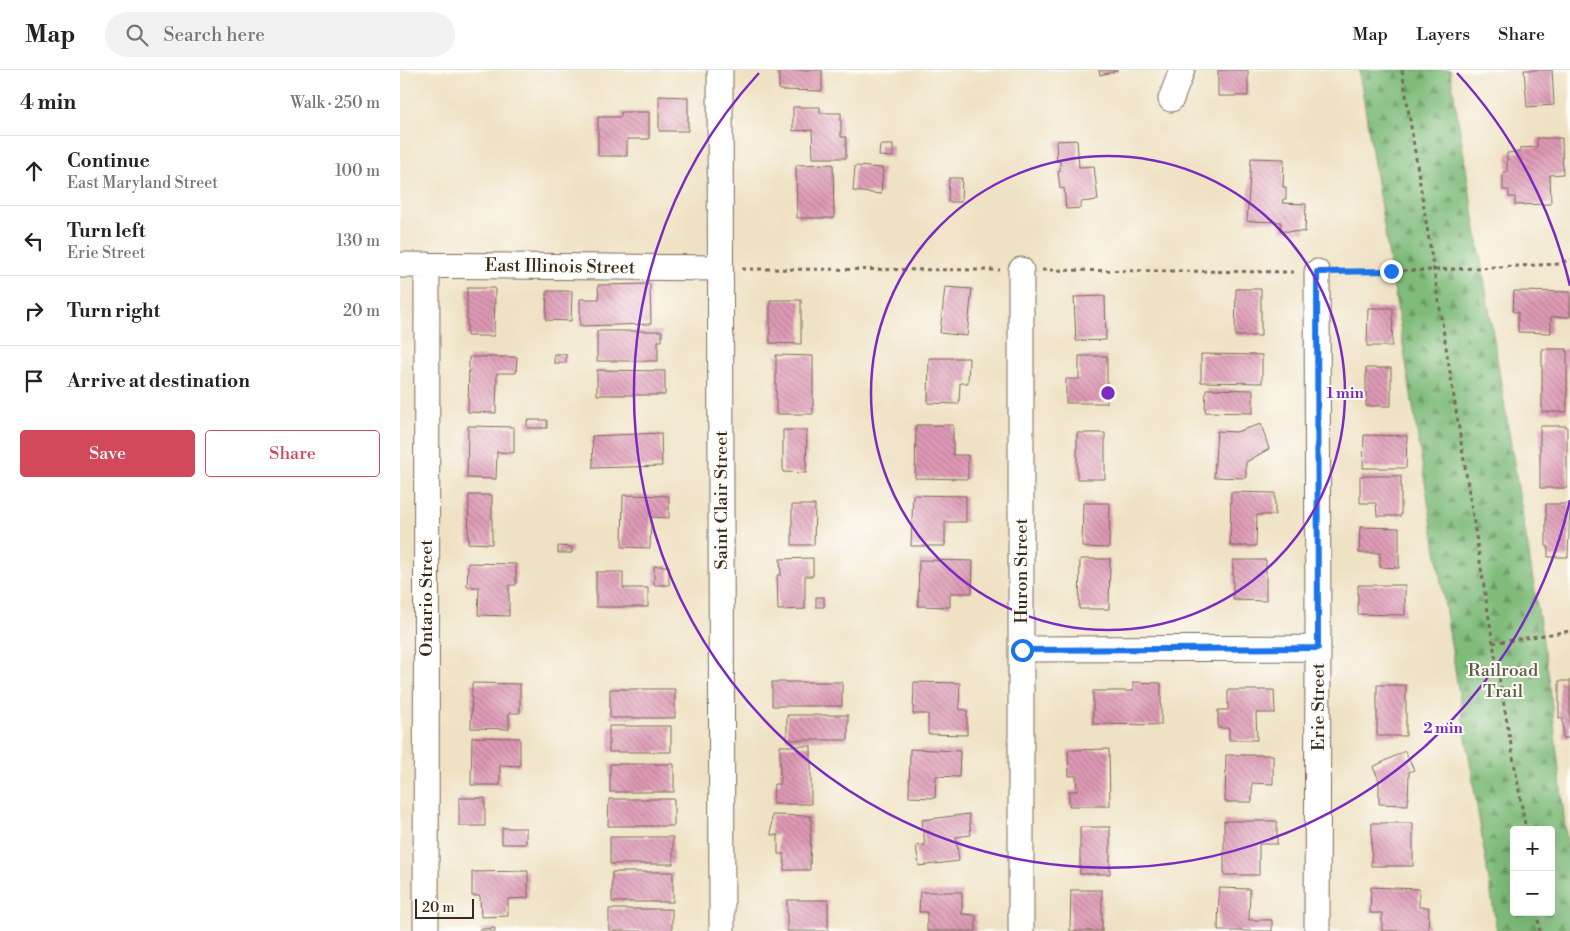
<!DOCTYPE html>
<meta charset="utf-8">
<style>
:root{--surface:#fff;--page:#f2f2f2;--text:#222;--muted:#767676;--line:#e0e0e0;--accent:#d1495b}
body{margin:0;font-family:"Libre Bodoni",serif;background:var(--page);color:var(--text)}
.controls{position:absolute;right:15px;bottom:15px;display:grid;overflow:hidden;border-radius:5px;box-shadow:0 5px 20px #0002}
.controls button{width:45px;height:45px;display:grid;place-items:center;padding:0;border:0;border-bottom:1px solid var(--line);background:var(--surface);color:var(--text);font:25px sans-serif}
.scale{position:absolute;left:15px;bottom:12px;width:59px;box-sizing:border-box;padding-left:5px;border:2px solid #3b2a1e;border-top:0;font-size:14px;line-height:18px;white-space:nowrap;color:#3b2a1e;-webkit-text-stroke:4px #fdfcf7;paint-order:stroke}
.stop{position:absolute;width:15px;height:15px;margin:-11px;border:4px solid #1a73e8;border-radius:50%;background:#fff}
.stop.end{background:#1a73e8;border-color:#fff;box-shadow:0 1px 5px #0008}
.list{margin:0;padding:0;list-style:none}
h2{display:flex;justify-content:space-between;align-items:center;height:65px;margin:0;padding:0 20px;font-size:21px}
h2 small{font-size:16px;font-weight:400;color:var(--muted)}
.list li{display:grid;grid-template-columns:32px 1fr auto;gap:15px;align-items:center;box-sizing:border-box;height:70px;padding:0 20px;border-top:1px solid var(--line)}
.list b{display:block;font-size:19px;white-space:nowrap}
.list p{margin:0;font-size:16px;white-space:nowrap;color:var(--muted)}
.list em{font-size:16px;font-style:normal;color:var(--muted)}
.actions{display:flex;gap:10px;padding:15px 20px}
.actions a{flex:1;padding:11px 0;border:1px solid var(--accent);border-radius:5px;text-align:center;font-size:18px;color:var(--accent)}
.actions .main{background:var(--accent);color:#fff}
.icon{flex:none;width:28px;height:28px;fill:none;stroke:currentColor;stroke-width:2;stroke-linecap:round;stroke-linejoin:round}
.map{position:relative;flex:none;width:1170px;height:861px;overflow:hidden}
header{display:flex;align-items:center;gap:30px;box-sizing:border-box;height:70px;padding:0 25px;background:var(--surface);border-bottom:1px solid var(--line)}
header strong{font-size:24px}
nav{display:flex;gap:28px;margin-inline-start:auto;font-size:18px}
.search{width:350px;height:45px;background:var(--page);display:flex;align-items:center;gap:12px;box-sizing:border-box;padding:0 18px;border-radius:28px;color:var(--muted);font-size:19px}
main{display:flex}
aside{flex:1;background:var(--surface)}
.map>svg:first-child{display:block}
.forest{fill:url(#forest-firs);stroke:#5d734c;fill-rule:evenodd}
.building{fill:url(#building-back-hatch)}
.lines{fill:none;stroke-linecap:round;stroke-linejoin:round}
.minor-casing{stroke:#7a6a58;stroke-width:27}
.path{stroke:#7a6a58;stroke-width:3;stroke-dasharray:4 4;stroke-linecap:butt}
.minor{stroke:#fff;stroke-width:25}
.route{stroke:#1a73e8;stroke-width:6}
.ring{fill:none;stroke:#7b2cbf;stroke-width:2.5}
.labels{text-anchor:middle;stroke-width:4;stroke-linejoin:round;paint-order:stroke}
.street-label{font-size:18px;fill:#3b2a1e;stroke:#fdfcf7}
.park-label{font-size:18px;fill:#595f40;stroke:#fdfcf7}
.centre{fill:#7b2cbf;stroke:#fdfcf7;stroke-width:2.5}
.ring-label{font-size:15px;text-anchor:middle;font-weight:bold;fill:#7b2cbf;stroke:#fdfcf7;stroke-width:4;stroke-linejoin:round;paint-order:stroke}
</style>
<header>
<strong>Map</strong>
<div class="search"><svg class="icon" aria-label="search" viewBox="0 0 24 24"><circle cx="10" cy="10" r="6"/><path d="M15 15l6 6"/></svg>Search here</div>
<nav><a>Map</a><a>Layers</a><a>Share</a></nav>
</header>
<main>
<aside>
<h2>4 min<small>Walk · 250 m</small></h2>
<ul class="list">
<li><svg class="icon" aria-label="ahead" viewBox="0 0 24 24"><path d="M12 20V5M6 11l6-6 6 6"/></svg><div><b>Continue</b><p>East Maryland Street</p></div><em>100 m</em></li>
<li><svg class="icon" aria-label="left" viewBox="0 0 24 24"><path d="M17 20v-9H6M10 6l-5 5 5 5"/></svg><div><b>Turn left</b><p>Erie Street</p></div><em>130 m</em></li>
<li><svg class="icon" aria-label="right" viewBox="0 0 24 24"><path d="M7 20v-9h11M14 6l5 5-5 5"/></svg><div><b>Turn right</b></div><em>20 m</em></li>
<li><svg class="icon" aria-label="arrive" viewBox="0 0 24 24"><path d="M6 21V4h12l-3 4 3 4H6"/></svg><div><b>Arrive at destination</b></div></li>
</ul>
<div class="actions"><a class="main">Save</a><a>Share</a></div>
</aside>
<div class="map">
<svg width="1170" height="861" viewBox="0 0 1170 861">
<defs>
<pattern id="forest-firs" width="22" height="20" patternUnits="userSpaceOnUse" patternTransform="scale(1.25)"><rect width="22" height="20" fill="#7fbc7a"/><path d="M5 1l3.5 6h-7zM16 11l3.5 6h-7z" fill="#699963"/></pattern>
<pattern id="building-back-hatch" width="6" height="6" patternUnits="userSpaceOnUse" patternTransform="scale(1.25)"><rect width="6" height="6" fill="#de99b5"/><path d="M-1 5l2 2M0 0l6 6M5-1l2 2" fill="none" stroke="#b57d93"/></pattern>
</defs>
<rect width="100%" height="100%" fill="#fdfcf7"/>
<filter id="ink" filterUnits="userSpaceOnUse"><feTurbulence type="fractalNoise" baseFrequency=".02" numOctaves="2"/><feDisplacementMap in="SourceGraphic" scale="10" xChannelSelector="R" yChannelSelector="G"/><feConvolveMatrix kernelMatrix="1 2 1 2 8 2 1 2 1" color-interpolation-filters="sRGB"/></filter>
<filter id="wash" filterUnits="userSpaceOnUse"><feTurbulence type="fractalNoise" baseFrequency=".0096" numOctaves="4" result="noise"/><feDisplacementMap in="SourceGraphic" scale="20" xChannelSelector="R" yChannelSelector="G"/><feGaussianBlur stdDeviation="1.12" result="paint"/><feColorMatrix in="noise" values="0 0 0 0 0 0 0 0 0 0 0 0 0 0 0 0 0 1.4 0 .05"/><feComposite in="paint" operator="in"/></filter>
<g filter="url(#wash)">
<rect width="100%" height="100%" fill="#efe2c4"/>
<!-- forest -->
<path class="forest" d="M959 0H1050L1149 608 1170 802V861H1097ZM1114 760H1151V842H1114Z"/>
<g id="blocks">
<!-- building -->
<path class="building" d="M379 0H422V21L379 20Z
M699 0H717V1L700 5Z
M818 0H848V26H818Z
M1124 0H1152L1154 35 1127 37Z
M259 26 288 27V61H259Z
M393 37H420V43H441V67H446V88H413L412 60 393 61Z
M221 42H249V69H227V86H198V47H221Z
M1137 68H1162L1163 104 1150 105 1151 134 1115 135V127H1109V120H1103V102H1107V83L1120 82V78L1137 77Z
M677 70 679 97 694 96 698 130 681 132V138L666 139 664 118 660 119 658 101H660V91H657L656 71Z
M480 75H493V87L479 86Z
M851 88 884 89 883 117H886V129H883L882 133 906 134 905 162 881 161V152L847 151Z
M433 94 434 148H397L396 95Z
M455 96 483 98 481 124 453 121Z
M549 108H562L561 132H548Z
M250 214 251 254 180 256V229H199L198 215Z
M545 217 572 219 567 266 540 263Z
M67 218H95L94 266H67Z
M836 219H861V266H835Z
M147 221H172L171 251 146 250Z
M1114 221 1170 222V247H1151V263L1118 262V242H1113Z
M705 226 706 270 676 271 674 227Z
M370 230H401V274L370 273Z
M968 238H993L992 276H967Z
M197 261H262V271H258V291H197Z
M1142 279H1167V342H1142Z
M154 284H166V293H154Z
M801 284 862 285V313L801 312Z
M376 285 413 286V344H376Z
M679 286H707V333H666V309H679Z
M69 287H117L116 303H97L96 343 68 342Z
M529 288H569L568 313H560L559 334 528 333Z
M966 298H991V336H966Z
M197 300 265 301V325H197Z
M806 319 853 320V343L805 342Z
M127 350H147V358H127Z
M861 354 869 379 846 392V408L814 407 817 361 836 362Z
M516 355H553V385H568V409L515 408Z
M68 356 114 357V383L97 382 96 409 67 408Z
M1140 356H1167V418H1140Z
M383 360H407L406 403 383 402Z
M261 363 262 396 193 398 192 366Z
M677 363H705V409H677Z
M964 365 1007 366 1006 398H963Z
M960 406H1001V446H977L976 433H960Z
M831 422 875 423V445H857L856 476H830Z
M69 425H92V474L68 473Z
M223 425 269 426V448L251 447 250 478 222 477Z
M513 425 566 426V452H545V476H511Z
M683 433H710L709 478 682 477Z
M1146 434H1170L1168 487H1148V476H1146Z
M392 435H415L414 475H392Z
M960 457 999 458V498L980 497V483H959Z
M158 476 172 477V483H158Z
M413 488V506H405V539L378 540 377 505H381L380 489Z
M680 489H710L709 539H679Z
M519 490 573 491 572 523H550V537L518 536Z
M833 490H866V531L833 530Z
M68 493 116 494V515H109V546L78 545 79 517H67Z
M254 496H269V515H254Z
M196 502H223V518H248V537H196Z
M958 515H1005V545L958 544Z
M416 527H424V537H416Z
M1159 611H1170V668H1163V648H1159Z
M372 612H442V636H372Z
M514 612 560 613 559 639 567 640V665L528 664V644H513Z
M733 612 761 613V655L693 654V621H733Z
M72 613 120 614V643H109V659L71 658Z
M977 615H1006V666H977Z
M210 619H275V648H210Z
M828 620H874L875 643H856L857 670H829V658H818V640H828Z
M387 645H448V670H387Z
M209 656H271V682H209Z
M72 667 120 668V696L100 695V715H71Z
M380 676H411V734H373L374 714H380Z
M510 679 560 681 559 707 536 706 535 728 509 727Z
M709 679 710 736H669V721H677L676 706H669L668 680Z
M1005 681 1014 700 1009 702 1008 735 979 734V710L973 697Z
M826 685H873V714L852 713V732H825Z
M210 694H274V722H210Z
M59 728H85V756H59Z
M209 729H274V756H208Z
M569 744 571 765 556 767 559 791 519 796 516 776 525 775 522 750Z
M372 745 411 746 410 800H384V784H378V765H371Z
M824 751H877V774H859V805H824Z
M972 753H1013V796H971Z
M680 757H710V804H680Z
M102 758H126V774H102Z
M210 767H273V794H210Z
M128 801V828L108 829V846L81 847 80 826H72V802Z
M212 802H273V832H212Z
M971 817 1019 819V837H1029L1028 861H982V843H970Z
M819 818 850 819 849 850H872V861H818Z
M671 820H702V861H670Z
M520 822H562V844L576 845V861H527V842H519Z
M387 830H428V861H387Z
M209 839H272V861H209Z
M95 858V861H80V859Z"/>
</g>
</g>
<g filter="url(#ink)">
<use href="#blocks" fill-opacity="0" stroke="#7a6a58" stroke-width="1"/>
<g class="lines">
<defs>
<path id="minor" d="M320 0 322 861
M771 29 782 0
M0 195 320 198
M621 200V861
M622 579 918 578
M26 861 27 195
M917 861 918 578 917 202"/>
</defs>
<!-- minor casing -->
<use href="#minor" class="minor-casing"/>
<!-- path -->
<path class="path" d="M1002 0 1093 573 1126 760
M342 199 600 200
M642 200 895 202
M939 202 1034 200 1159 194 1170 189
M1093 573 1170 561
M1137 842 1140 861"/>
<!-- minor -->
<use href="#minor" class="minor"/>
</g>
</g>
<g class="lines" filter="url(#ink)">
<!-- route -->
<path class="route" d="M622 580 918 578 917 202 991 201"/>
</g>
<!-- distance rings -->
<g class="ring">
<circle cx="708" cy="323" r="237"/>
<path d="M1170 430A474 474 0 1 1 359 3M1057 3A474 474 0 0 1 1170 216"/>
</g>
<g class="labels">
<!-- street labels -->
<g class="street-label">
<text transform="translate(160 196) rotate(1)" y="6">East Illinois Street</text>
<text transform="translate(321 430) rotate(-90)" y="6">Saint Clair Street</text>
<text transform="translate(621 501) rotate(-90)" y="6">Huron Street</text>
<text transform="translate(26 528) rotate(-90)" y="6">Ontario Street</text>
<text transform="translate(918 637) rotate(-90)" y="6">Erie Street</text>
</g>
<!-- park labels -->
<g class="park-label">
<text x="1103" y="606">Railroad<tspan x="1103" dy="21">Trail</tspan></text>
</g>
</g>
<circle cx="708" cy="323" r="8" class="centre"/>
<g class="ring-label">
<text x="945" y="328">1 min</text>
<text x="1043" y="663">2 min</text>
</g>
</svg>
<div class="controls">
<button>+</button>
<button>−</button>
</div>
<div class="scale">20 m</div>
<div class="stop" style="left:622px;top:580px"></div>
<div class="stop end" style="left:991px;top:201px"></div>
</div>
</main>
